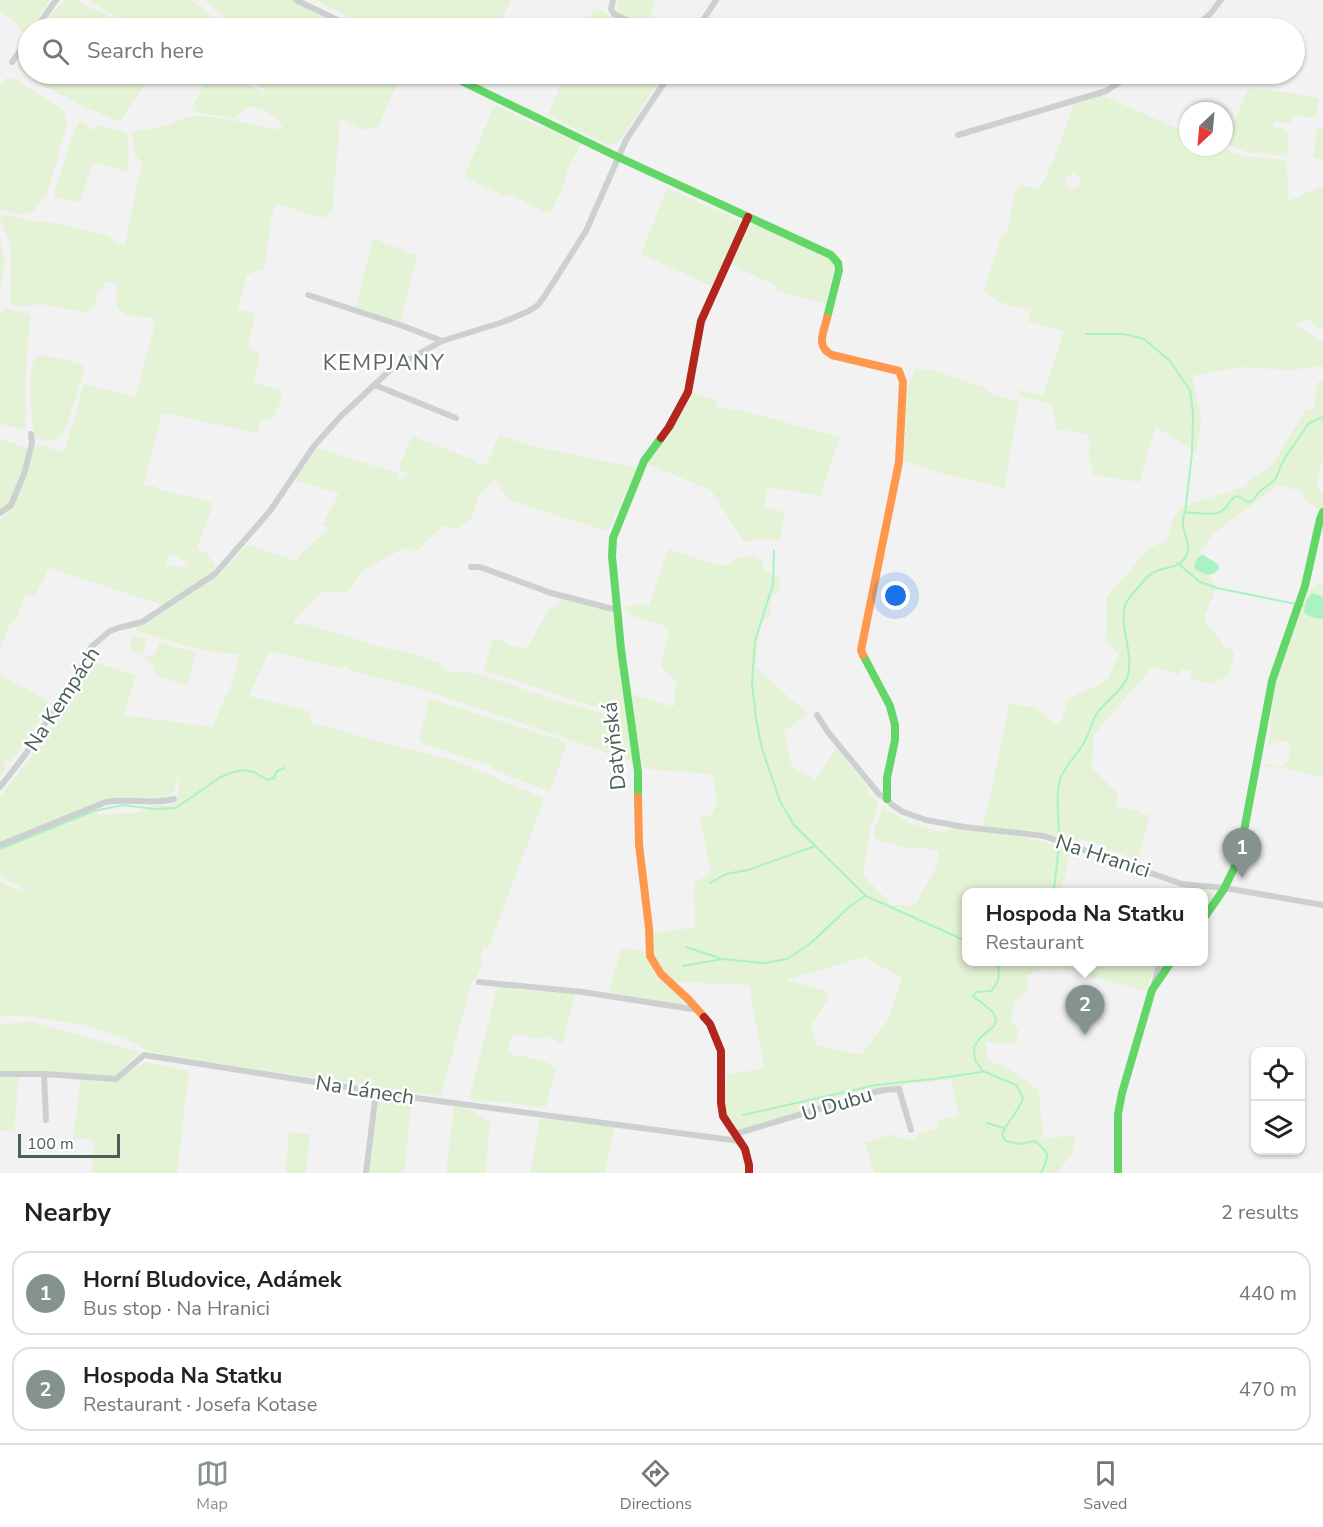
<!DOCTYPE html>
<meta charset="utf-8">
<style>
:root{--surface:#fff;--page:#f2f2f2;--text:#222;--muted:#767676;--line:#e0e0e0;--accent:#84938e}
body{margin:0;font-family:"Nunito Sans",sans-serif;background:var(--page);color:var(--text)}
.controls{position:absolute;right:18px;bottom:18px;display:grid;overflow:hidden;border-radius:12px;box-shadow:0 2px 4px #0004}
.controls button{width:54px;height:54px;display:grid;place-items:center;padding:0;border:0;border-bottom:2px solid var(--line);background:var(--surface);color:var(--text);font:30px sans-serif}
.compass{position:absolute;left:1179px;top:102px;width:54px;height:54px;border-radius:50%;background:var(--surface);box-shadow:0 2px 4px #0004;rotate:206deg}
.scale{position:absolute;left:18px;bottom:15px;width:102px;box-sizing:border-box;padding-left:6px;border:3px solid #486057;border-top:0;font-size:16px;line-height:21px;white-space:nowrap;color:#486057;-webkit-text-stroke:4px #fff;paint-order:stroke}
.you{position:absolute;left:896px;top:596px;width:21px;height:21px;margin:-15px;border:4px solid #fff;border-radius:50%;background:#1a73e8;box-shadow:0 0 0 9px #1a73e833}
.badge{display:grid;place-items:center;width:39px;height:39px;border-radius:50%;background:var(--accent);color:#fff;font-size:20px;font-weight:700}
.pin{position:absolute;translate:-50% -50px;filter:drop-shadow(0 2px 3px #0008)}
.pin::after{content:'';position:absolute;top:32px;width:21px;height:18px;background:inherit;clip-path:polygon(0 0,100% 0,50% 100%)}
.popup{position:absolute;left:962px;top:888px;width:246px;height:78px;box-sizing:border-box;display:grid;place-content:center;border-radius:12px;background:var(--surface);filter:drop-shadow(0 2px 4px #0005);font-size:20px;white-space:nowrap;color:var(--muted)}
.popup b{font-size:22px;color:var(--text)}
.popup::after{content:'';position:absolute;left:50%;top:100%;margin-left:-12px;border:12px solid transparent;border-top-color:var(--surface)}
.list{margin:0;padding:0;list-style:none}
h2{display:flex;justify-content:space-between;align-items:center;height:78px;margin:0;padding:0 24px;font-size:26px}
h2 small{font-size:20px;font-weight:400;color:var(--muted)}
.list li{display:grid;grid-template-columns:39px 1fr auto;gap:18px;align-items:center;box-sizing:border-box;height:84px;margin:0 12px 12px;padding:0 12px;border:2px solid var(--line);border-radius:18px}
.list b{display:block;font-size:22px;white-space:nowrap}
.list p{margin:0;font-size:20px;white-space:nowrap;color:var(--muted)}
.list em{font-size:20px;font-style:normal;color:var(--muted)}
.icon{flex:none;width:33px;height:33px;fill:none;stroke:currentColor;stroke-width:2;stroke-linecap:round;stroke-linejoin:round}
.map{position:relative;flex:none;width:1323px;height:1173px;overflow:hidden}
.search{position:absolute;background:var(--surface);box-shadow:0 2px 4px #0004;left:18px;right:18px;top:18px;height:66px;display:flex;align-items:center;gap:15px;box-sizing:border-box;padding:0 21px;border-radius:33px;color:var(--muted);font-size:22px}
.sheet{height:270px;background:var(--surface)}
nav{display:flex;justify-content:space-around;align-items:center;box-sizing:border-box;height:84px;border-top:2px solid var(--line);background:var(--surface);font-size:16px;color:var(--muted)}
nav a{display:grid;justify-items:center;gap:3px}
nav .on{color:var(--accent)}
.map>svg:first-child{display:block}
.green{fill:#e4f2d6;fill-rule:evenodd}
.water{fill:#aaf1c3}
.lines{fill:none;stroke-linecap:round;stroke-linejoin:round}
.stream{stroke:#aaf1c3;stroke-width:2}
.street{stroke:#ccd1cf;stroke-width:6}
.fast{stroke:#63d668;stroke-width:8}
.slow{stroke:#ff974d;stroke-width:8}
.jam{stroke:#b3261e;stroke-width:8}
.labels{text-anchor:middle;stroke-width:5;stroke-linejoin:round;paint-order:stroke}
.street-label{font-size:21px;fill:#486057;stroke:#fff}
.neighbourhood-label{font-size:22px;letter-spacing:1.5px;fill:#5d6764;stroke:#fff}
</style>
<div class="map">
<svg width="1323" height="1173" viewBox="0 0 1323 1173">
<rect width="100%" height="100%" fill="#f3f2f3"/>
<!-- green -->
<path class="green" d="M0 0H50L26 34 21 30 16 22 0 11Z
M65 0H76L90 8 100 11 129 28H41L48 18Z
M88 0H192L213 17 221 20 223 18V15L205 0H291L348 28H136Z
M315 0H511L498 28H372Z
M618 0H656L650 17 644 24C638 22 620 16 617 10 616 6 617 4 618 0Z
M594 8 640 28H585Z
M28 46V74H153L120 121H118L85 107 39 83 18 69V62Z
M209 74H227L264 93 265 89 249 79 234 74H401L378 127 365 130 343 120 340 121 332 212 325 217 321 218 276 203 271 218 266 262 264 268 247 275 238 308 235 309 255 313 248 347 260 353 254 383 283 391 280 398 281 400 274 417 266 420H261L257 433 164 413 162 414 144 484 157 487V489L210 502 213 505 197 548 206 553 215 565 213 572 221 574 247 545 297 561 299 556 329 528 322 525 339 494 295 480 318 448 394 472 399 474 397 481 410 474 400 470 399 466 412 436 474 460 476 463 487 464 499 435 529 445 636 468 609 529 607 531 508 500 495 478 478 497 472 517 457 530 444 525 415 552 404 548 362 571 347 593 322 592 295 620 292 628 295 625 302 623 388 649 408 652 439 663 442 665 443 668 450 673 459 671 482 675 569 704 614 716 617 713 585 704 495 673H489L483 671 493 639C505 640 517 651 528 648 534 634 542 622 549 608L557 606 561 599 609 611 613 613 629 693 674 707 676 680 669 676 661 666 669 631 661 624 636 617 624 608 638 603 649 605 668 549 715 565H729L734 559 752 555 761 560 766 572 777 575 781 581 779 592 771 597V615L761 624 755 667 808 714 784 731 792 767 816 780 836 748 866 785 869 793 878 803 873 823 870 827 863 875 892 905H915L935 870 939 851 915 847 907 848 877 840 874 834V831L883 806C899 820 924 830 946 832L948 829H961L1016 836 1064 847 1070 853C1066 867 1065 880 1060 892H966V962H1157L1146 991 1060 968 1057 970 1043 969 1028 975V991L1015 1001 1011 1019 1018 1031 1016 1043 1000 1044 986 1041 988 1061 1005 1067 1039 1090 1043 1138 1075 1136 1073 1152 1057 1173H874L865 1143 893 1134 896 1137H901L914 1142 918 1133 938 1129 937 1120 959 1116 951 1079 930 1082 907 1083 899 1089 884 1090 735 1134 723 1108 727 1075 764 1068 749 985 676 982 664 971 653 954 651 934 695 927 694 883 711 873 700 817 711 816 717 803 712 774 648 769 626 759 428 691 348 670 349 667 347 666H345L344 669 269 651 249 696 308 711 312 723 411 750 445 758 489 774 493 777 543 798 544 800 488 949 483 948 480 957 484 959 476 980H472L471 984 441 1096 208 1062 147 1051 133 1042 85 1025 19 1015 0 1017V882L24 892 27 890 9 881 0 874V849L67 822 69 825 72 823 71 820 92 812 100 814 135 813 146 809 153 805H170L177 801 179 792V774L174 792 165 798H112L0 844V797L29 760 62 712 92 662 136 675 124 715 212 727 232 683 239 660 236 659 242 654 222 653 190 647 137 631 136 628 139 625 177 604 163 605 49 568 35 596 25 595 16 621H11L0 649V520L8 513 4 511 0 513V439L22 446 29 451 39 444 64 453 84 384 135 397 154 328 153 317C142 317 119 318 116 304 115 298 117 290 118 284L107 281C104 285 99 290 97 295 93 305 97 309 85 312L39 304 33 306 14 305 10 302C11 282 13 262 9 243 7 233 0 225 0 215H6L37 222H50L110 236 114 242 125 245 138 179 143 160H139C136 157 133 148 134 143L131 135 132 132C143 129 154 129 165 126 176 123 184 116 196 116 226 116 255 127 284 130 278 117 264 108 250 106L241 112 236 118 204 114 191 110ZM172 555 188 563 187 568 165 565 169 557ZM864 957 902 978 888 1020 861 1055 817 1046 811 1025 829 998 827 991 786 980Z
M565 74H663L620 141 615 144 607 145 548 115Z
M7 77 17 80 62 109 65 113 67 125 46 197 44 198C30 219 22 215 0 209V88Z
M1248 88 1284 92 1318 98 1316 118 1292 115 1291 123H1280L1278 121 1273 124 1274 127 1281 128 1289 134 1287 156 1247 152 1226 144Z
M1101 95 1174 127 1178 129 1180 128 1188 131V147H1218L1243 156 1285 160 1287 162 1288 201 1323 186V171V329C1312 328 1313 321 1306 319L1301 323 1294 325 1323 341V366L1289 370 1240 367 1192 376 1201 418 1197 453 1156 427 1139 482 1094 475 1088 456 1091 440 1086 434 1056 429 1052 404 1019 397 1020 390 1043 395 1064 332 1028 321 1031 309C1013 308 997 303 984 290L1000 240 1009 227 1014 194 1019 186 1022 185 1039 190 1055 157 1074 104ZM1074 173 1080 177V184L1077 188 1070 189 1065 185V180L1069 175Z
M494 106 500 107 541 128 545 127 581 144 568 169 563 187 551 212 546 213 512 195 505 196 464 177Z
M79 121 87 124 89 129 93 130 94 126 99 125 127 133 129 159 128 172 93 162 80 202 53 197 70 143Z
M1317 128 1323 129V159L1313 158Z
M667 188 739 220 740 227 714 287 641 254Z
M753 224 822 254 832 262 834 268 825 304 776 290 777 286 731 265 749 226Z
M373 238 417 256 400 323 356 307Z
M0 240 5 262 0 294Z
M4 308 30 314 26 372 25 430 0 424V316Z
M42 355 71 361 84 366 85 368C81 379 67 432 60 437 54 441 42 441 36 438L34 434C32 418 26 368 36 357Z
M915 368 936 371 984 388 995 395 1019 402 1004 488 936 472 904 461 907 388Z
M1323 379V455L1316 487 1323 493V506L1320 509 1310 504 1303 498V492L1278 485 1213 534 1200 552 1216 589 1204 617 1207 625 1223 643V645L1235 652 1228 677 1220 679 1214 685 1191 679V670L1182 669 1180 675 1153 666 1093 736 1092 768 1118 794 1116 808 1138 810 1140 815H1150L1138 860 1080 838 1075 844 983 827C992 785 1002 745 1009 703L1035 708 1055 724 1060 723 1062 720 1068 699 1082 692 1107 681 1119 654 1106 641 1107 597 1149 548 1167 541 1173 519 1181 507 1247 486 1248 481 1272 465 1304 412 1315 408 1316 384Z
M693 393 717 400 715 407 743 411 840 437 820 496 768 487 764 507 784 512 780 541 764 539 744 542 711 490 647 464 688 403Z
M1318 584 1323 586V777L1273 766 1264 768 1263 764 1284 766 1288 760 1291 743 1279 740 1278 744 1273 743 1272 747 1268 746 1271 722 1270 720 1275 683 1277 680 1309 589Z
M133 635 147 639 142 654 129 649 132 642Z
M159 642 196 653 187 686 156 676 151 662 142 658V655L149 657 155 654Z
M0 675 45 699 49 705 32 732 11 762 7 759 3 765 7 768 0 778Z
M430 699 567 742 550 792 492 769V766L423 744 419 738Z
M1187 888C1196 888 1205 889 1213 892L1215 895 1204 911V892H1181Z
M622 948 648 952 685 998 688 1006 608 992Z
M498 985 520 990 575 994 562 1045 550 1036 538 1039 515 1034 510 1039 507 1051 516 1056 525 1055 527 1058 544 1061 556 1069 545 1108 495 1101 485 1102 469 1099Z
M33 1022 140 1052 113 1078 116 1079 145 1062 189 1071 177 1173H91L95 1140 73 1138 81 1078 19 1075 14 1131H0V1024Z
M381 1095 412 1099 404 1173H368L378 1100Z
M454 1105 462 1106 490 1121 486 1173H446Z
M540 1118 614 1127 605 1173H530Z
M289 1132 310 1134 306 1173H285Z"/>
<!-- water -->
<path class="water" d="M1203 555 1218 564 1219 568 1215 573 1208 575 1196 570 1194 565 1198 557Z
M1312 593 1323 597V619C1317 619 1308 617 1304 612L1307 599Z"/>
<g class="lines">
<!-- stream -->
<path class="stream" d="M1086 334H1124L1144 339 1169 360 1190 390 1193 413 1192 454 1185 512
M774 551 773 584 755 641 752 682 756 719 762 749 780 801 794 825 866 896 966 941
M1180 565 1200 582 1217 588 1306 606
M0 849 94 811 123 805 154 809 176 808 219 778 230 773 243 770 254 772 267 780 274 778 277 771 285 768
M710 883 726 874 748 870 815 846
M1055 892 1054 889C1056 871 1059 853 1059 835 1059 817 1055 798 1060 780 1064 767 1075 757 1082 746 1089 736 1091 723 1097 713 1106 701 1121 692 1127 678 1136 655 1116 622 1127 601 1130 597 1147 576 1151 574 1163 566 1178 570 1186 556 1194 542 1177 529 1185 512 1196 513 1211 516 1220 512 1233 506 1230 487 1247 502L1252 501 1259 492 1275 480 1284 459 1309 423 1323 417
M686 947 722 959 765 963 787 959 811 943 849 907 865 896
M997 962C1000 973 1000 982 991 991L976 992 973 996 993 1012 996 1019 994 1026 980 1038 974 1047 975 1060 983 1071 1016 1085 1023 1098C1018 1113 1007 1121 1002 1135L1006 1141 1019 1144 1035 1141C1051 1154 1049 1155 1041 1173
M683 966 722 959
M743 1115 876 1085 933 1079 982 1072
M987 1123 1004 1128"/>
<!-- street -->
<path class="street" d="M296 0 354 28
M613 0 611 9 614 14 644 28
M36 28 56 0
M698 28 716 0
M1194 28 1210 14 1221 0
M12 62 28 39
M958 135 1106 91 1133 74
M308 295 403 326 442 341
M375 385 456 418
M0 513 11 505 24 474 32 443 31 434
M471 567H480L551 593 617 610
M817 715 828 732 879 794 887 799 891 804 903 812 926 820 964 827 1044 836 1182 884 1225 888 1323 905
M0 787 25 755 79 671 92 646 110 631 118 628 142 622 215 574 270 511 314 446 340 417 389 371 406 361 442 341 503 322 529 311 538 305 544 297 586 231 626 140 670 74
M0 845 106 802C128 798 152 805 174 799
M479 982 583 992 698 1010
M1154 984 1160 962
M0 1074H44L116 1079 144 1055 416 1098 739 1141
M44 1074 46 1120
M735 1134 846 1101 865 1094 884 1090 899 1089 911 1130
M366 1173 376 1092"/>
<!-- fast -->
<path class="fast" d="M447 74 618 157 831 255 838 263 839 270 827 318
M863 655 890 706 895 725V740L887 778V799
M638 797V772L621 649 612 556 613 538 644 461 661 438
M1204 918 1224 889 1239 858 1272 681 1305 586 1320 519 1323 512
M1118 1173V1114L1122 1093 1152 990 1171 962"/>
<!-- slow -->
<path class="slow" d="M827 318C824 332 815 346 832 355L899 371 903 382 899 462 861 650 863 655
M638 797 639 845 649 928 650 956 661 974 689 1000 704 1017"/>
<!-- jam -->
<path class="jam" d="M661 438 669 427 688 392 701 321 748 217
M704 1017 710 1024 721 1051V1103L723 1116 745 1149 749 1165V1173"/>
</g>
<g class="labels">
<!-- street labels -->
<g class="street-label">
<text transform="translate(62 699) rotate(-57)" y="7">Na Kempách</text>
<text transform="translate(614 746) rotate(-96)" y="7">Datyňská</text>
<text transform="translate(1103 856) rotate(18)" y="7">Na Hranici</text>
<text transform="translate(365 1090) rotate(9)" y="7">Na Lánech</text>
<text transform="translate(837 1104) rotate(-17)" y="7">U Dubu</text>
</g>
<!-- neighbourhood labels -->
<g class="neighbourhood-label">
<text x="384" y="370">KEMPJANY</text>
</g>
</g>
</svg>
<div class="controls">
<button><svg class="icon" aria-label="locate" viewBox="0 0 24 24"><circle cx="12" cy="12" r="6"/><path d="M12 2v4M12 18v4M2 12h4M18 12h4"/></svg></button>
<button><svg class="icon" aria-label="layers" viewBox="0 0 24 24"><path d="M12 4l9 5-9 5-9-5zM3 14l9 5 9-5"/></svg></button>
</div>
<svg class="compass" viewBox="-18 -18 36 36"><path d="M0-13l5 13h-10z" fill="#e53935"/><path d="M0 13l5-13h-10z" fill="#767676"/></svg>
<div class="scale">100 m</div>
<div class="you"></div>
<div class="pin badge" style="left:1242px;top:878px">1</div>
<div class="pin badge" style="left:1085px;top:1035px">2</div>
<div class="popup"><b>Hospoda Na Statku</b>Restaurant</div>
<div class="search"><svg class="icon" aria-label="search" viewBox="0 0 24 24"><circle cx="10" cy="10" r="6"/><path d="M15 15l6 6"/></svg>Search here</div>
</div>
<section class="sheet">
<h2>Nearby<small>2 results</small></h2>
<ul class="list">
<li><span class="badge">1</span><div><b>Horní Bludovice, Adámek</b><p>Bus stop · Na Hranici</p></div><em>440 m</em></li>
<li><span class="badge">2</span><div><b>Hospoda Na Statku</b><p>Restaurant · Josefa Kotase</p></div><em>470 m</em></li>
</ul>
</section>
<nav>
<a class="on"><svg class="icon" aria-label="map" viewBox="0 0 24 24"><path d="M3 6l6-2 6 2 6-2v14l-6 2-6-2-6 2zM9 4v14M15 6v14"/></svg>Map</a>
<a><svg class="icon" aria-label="directions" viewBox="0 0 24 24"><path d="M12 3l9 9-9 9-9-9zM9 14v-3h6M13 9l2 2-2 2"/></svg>Directions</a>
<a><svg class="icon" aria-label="saved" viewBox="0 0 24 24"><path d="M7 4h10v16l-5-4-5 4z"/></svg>Saved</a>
</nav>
